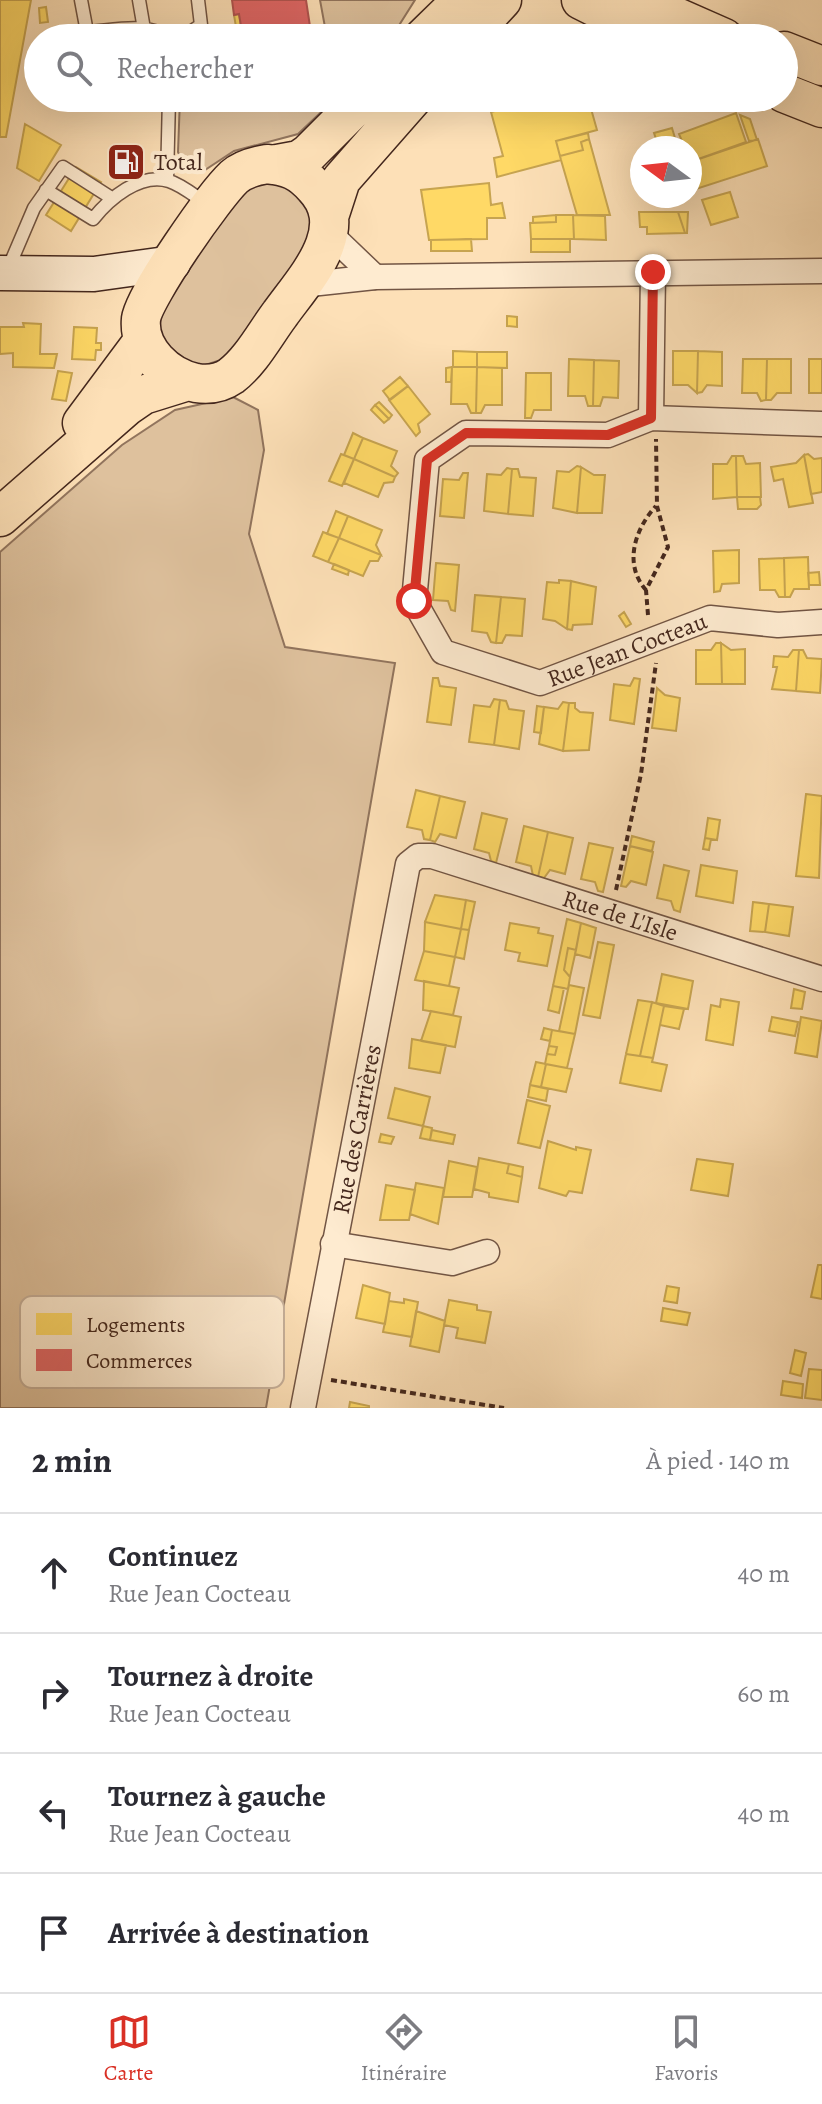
<!DOCTYPE html>
<html lang="fr">
<meta charset="utf-8">
<style>
:root{--surface:#fff;--page:#f2f2f3;--text:#2b2b33;--muted:#7c7c81;--line:#e1e1e2;--accent:#d93025}
body{margin:0;font-family:Alegreya,serif;background:var(--page);color:var(--text)}
.compass{position:absolute;left:630px;top:136px;width:72px;height:72px;border-radius:50%;background:var(--surface);box-shadow:0 8px 32px #0002;rotate:285deg}
.stop{position:absolute;width:24px;height:24px;margin:-18px;border:6px solid #d93025;border-radius:50%;background:#fff}
.stop.end{background:#d93025;border-color:#fff;box-shadow:0 2px 8px #0008}
.list{margin:0;padding:0;list-style:none}
h2{display:flex;justify-content:space-between;align-items:center;height:104px;margin:0;padding:0 32px;font-size:34px}
h2 small{font-size:26px;font-weight:400;color:var(--muted)}
.list li{display:grid;grid-template-columns:52px 1fr auto;gap:24px;align-items:center;box-sizing:border-box;height:120px;padding:0 32px;border-top:2px solid var(--line)}
.list b{display:block;font-size:30px;white-space:nowrap}
.list p{margin:0;font-size:26px;white-space:nowrap;color:var(--muted)}
.list em{font-size:26px;font-style:normal;color:var(--muted)}
.icon{flex:none;width:44px;height:44px;fill:none;stroke:currentColor;stroke-width:2;stroke-linecap:round;stroke-linejoin:round}
.map{position:relative;flex:none;width:822px;height:1408px;overflow:hidden}
.search{position:absolute;background:var(--surface);box-shadow:0 8px 32px #0002;left:24px;right:24px;top:24px;height:88px;display:flex;align-items:center;gap:20px;box-sizing:border-box;padding:0 28px;border-radius:44px;color:var(--muted);font-size:30px}
.sheet{height:584px;background:var(--surface)}
nav{display:flex;justify-content:space-around;align-items:center;box-sizing:border-box;height:112px;border-top:2px solid var(--line);background:var(--surface);font-size:22px;color:var(--muted)}
nav a{display:grid;justify-items:center;gap:4px}
nav .on{color:var(--accent)}
.map>svg:first-child{display:block}
.green{fill:#dec19d;stroke:#91745d;stroke-width:2}
.homes{fill:#ffd966;stroke:#c7a450;stroke-width:2}
.shops{fill:#e06666;stroke:#b15350;stroke-width:2}
.lines{fill:none;stroke-linecap:round;stroke-linejoin:round}
.lane-casing{stroke:#725544;stroke-width:15}
.street-casing{stroke:#725544;stroke-width:27}
.secondary-casing{stroke:#44271d;stroke-width:37}
.primary-casing{stroke:#44271d;stroke-width:41}
.path{stroke:#44271d;stroke-width:4;stroke-dasharray:6 4;stroke-linecap:butt}
.lane{stroke:#feebd0;stroke-width:12}
.street{stroke:#feebd0;stroke-width:24}
.secondary{stroke:#feebd0;stroke-width:34}
.primary{stroke:#fde0b7;stroke-width:38}
.route{stroke:#d93025;stroke-width:10}
.labels{text-anchor:middle;stroke-width:8;stroke-linejoin:round;paint-order:stroke}
.poi-label{font-size:24px;fill:#44271d;stroke:#feebd0;text-anchor:start}
.street-label{font-size:24px;fill:#44271d;stroke:#feebd0}
.key{fill:#feebd0;stroke:#c6b09a;stroke-width:2}
.key-label{font-size:22px;fill:#44271d}
</style>
<div class="map">
<svg width="822" height="1408" viewBox="0 0 822 1408">
<rect width="100%" height="100%" fill="#fde0b7"/>
<filter id="stains"><feTurbulence type="fractalNoise" baseFrequency=".0025" numOctaves="4"/><feColorMatrix values="0 0 0 0 .2 0 0 0 0 .09 0 0 0 0 .02 0 0 0 .5 -.17"/></filter>
<radialGradient id="worn" r=".72"><stop offset=".6" stop-color="#630" stop-opacity="0"/><stop offset="1" stop-color="#630" stop-opacity=".3"/></radialGradient>
<!-- green -->
<path class="green" d="M320 0H415L391 38H327Z
M180 98H336L298 134 234 151 205 170 193 169 183 163 178 152Z
M279 181 309 204 312 238 230 357 196 368C180 360 162 347 160 328 158 299 221 220 239 193L250 185Z
M233 397 258 410 264 450 249 534 285 647 395 663 266 1408H0V552L122 445 175 410Z"/>
<!-- homes -->
<path class="homes" d="M0 0H31L6 137H0Z
M46 7 48 22 40 23 39 8Z
M239 14 242 33H237L234 15Z
M73 98H125L126 110 74 111Z
M544 98H588L597 130 556 141 561 160 497 177 494 158 503 156 491 112Z
M736 113 746 142 690 162V148H685L679 134Z
M740 115 750 119 757 140 749 141Z
M25 124 61 145 39 181 17 168Z
M672 128 678 148H659L654 133Z
M588 133 589 139 581 142 583 150 560 156 556 141Z
M589 139 610 215H577L561 160 560 156 583 150 581 142Z
M758 139 767 166 696 189 690 162Z
M76 167 101 182 71 231 46 215Z
M489 183 491 205 502 203 505 218H487V239L429 240 421 190Z
M730 192 738 217 711 225 702 200Z
M639 212H678L685 233 647 234V227H640Z
M678 212H688L687 233H685Z
M556 215V222L533 223V217Z
M556 215H573L574 239H531L530 223 556 222Z
M573 215 605 216 606 240 574 239Z
M471 239 472 251H431V240Z
M531 239H570V252H531Z
M507 316 517 317V327L507 326Z
M23 323 41 324 40 354H57L54 368 13 367V353L0 354V327H24Z
M74 327 97 328 96 343H101V350H96L95 360 72 359Z
M453 351 477 352V367H453Z
M673 351H698L697 393 688 385H673Z
M698 351 722 352V386L707 385 702 392 697 393Z
M477 352H507V368L477 367Z
M569 359 594 360 593 406H588L585 396H568Z
M743 359H767L766 400 761 401 757 393H742Z
M767 359H791V393H777L771 400H766Z
M809 359H822V393H809Z
M594 360 619 361 618 398 603 397 600 406H593Z
M452 367H477L476 413H471L467 404H451Z
M452 367 451 382H446V368Z
M477 367 502 368V405H485L481 413H476Z
M58 371 72 373 66 401 52 399Z
M526 373H551V410H534L531 418H525Z
M400 377 408 386 390 400 383 391Z
M408 386 430 414 418 424 420 432 416 436 389 400Z
M379 402 392 415 389 419 375 405Z
M375 405 389 419 384 423 371 410Z
M353 433 363 438 354 459 344 455Z
M363 438 397 451 391 466 398 473 395 477 354 459Z
M341 454 354 459 342 486 329 481Z
M808 454 814 459 822 458V492L811 494 804 455Z
M804 455 813 503 789 507 783 479 774 481 771 467 796 463Z
M732 456H736L737 497 713 499V464H727Z
M736 456H743L746 464 760 463 761 497H737Z
M354 459 395 477 393 482 384 483 378 497 344 483Z
M577 466 581 467 577 513 553 508 557 471 569 472Z
M581 467 594 475H605L602 513H577Z
M507 468 512 469 508 514 484 511 487 474 501 475Z
M512 469H518L520 477 536 478 533 516 508 514Z
M463 473H468L464 518 440 516 443 479 459 480Z
M737 497H760L761 505 757 509H738Z
M336 511 348 516 339 538 327 534Z
M348 516 382 530 376 545 381 555 339 538Z
M323 532 339 538 328 562 313 556Z
M339 538 381 555 378 561H370L363 576 328 562Z
M739 550V583L722 584 720 591 714 592 713 551Z
M808 557 809 589H794L790 597H785L784 558Z
M784 558 785 597H779L775 590H760L759 559Z
M436 563 459 565 455 611 451 610 448 601 433 600Z
M334 564 349 570 348 575 332 569Z
M819 572 820 585H809L808 573Z
M559 580 571 581 567 629 555 621 543 619 547 582 559 583Z
M571 581 596 587 592 624 573 625 572 630 567 629Z
M475 595 501 597 496 643 491 642 487 633 472 631Z
M501 597 525 599 522 636 506 635 502 643H496Z
M624 612 631 624 626 627 619 616Z
M716 643H721L722 684H696V650H711Z
M721 643 731 650 745 649V684H722Z
M793 650H799L796 691 772 689 777 667H773L774 656 788 657Z
M799 650H803L807 658 822 659 820 693 796 691Z
M433 678H438L440 686 456 688 451 725 427 722Z
M634 678 640 679 634 724 610 720 614 684 630 686Z
M657 688 665 695 680 698 676 731 652 728Z
M494 699 500 700 494 745 469 742 474 705 490 707Z
M500 700 506 701 509 709 524 711 519 749 494 745Z
M563 702 569 703 563 751 539 744 544 707 558 709Z
M569 703H575V708L580 712 593 713 589 750 563 751Z
M537 706 544 707 541 733 534 732Z
M416 790 440 796 430 840 424 839 422 830 407 827Z
M806 794 822 796 819 878 796 876Z
M440 796 465 802 456 838 440 834 435 842 430 840Z
M482 813 507 819 496 863 491 861 489 853 474 849Z
M708 818 720 820 717 840 705 838Z
M524 826 548 832 538 877 533 876 531 866 516 862Z
M548 832 573 838 565 874 550 870 544 878 538 877Z
M632 836 654 842 652 851 630 846Z
M705 838 711 839 709 850 703 849Z
M589 843 613 848 603 892 598 891 595 882 581 879Z
M630 846 653 852 646 885 631 881 626 887 621 886Z
M664 865 689 871 680 912 674 910 671 901 657 898Z
M701 865 737 871 733 903 696 896Z
M435 895 466 900 461 929 425 922Z
M466 900 475 902 469 930 461 929Z
M753 902 769 904 765 932 750 931Z
M769 904 793 907 789 936 765 932Z
M567 919 581 923 576 950 568 948 564 970 570 977 568 989 553 986Z
M425 922 461 929 455 957 424 951Z
M510 923 539 928 538 933 553 936 547 966 518 961 520 953 505 950Z
M581 923 596 928 590 958 575 954Z
M461 929 469 930 464 959 455 957Z
M598 942 614 945 600 1018 583 1015Z
M568 948 576 950 570 977 564 970Z
M424 951 455 957 449 986 415 980Z
M662 974 693 981 688 1009 656 1003Z
M424 981 459 988 453 1015 423 1010Z
M569 985 584 988 575 1034 559 1031Z
M553 986 564 988 559 1013 548 1010Z
M794 989 805 992 802 1009 791 1008Z
M721 999 739 1002 733 1045 706 1040 711 1005 720 1007Z
M638 1000 652 1002 640 1056 626 1054Z
M652 1002 664 1006 653 1058 640 1056Z
M664 1006 684 1009 679 1029 660 1025Z
M431 1011 461 1017 455 1047 421 1041Z
M772 1017 798 1022 795 1036 769 1031Z
M801 1017 822 1021 817 1057 795 1053Z
M544 1028 552 1030 550 1041 541 1039Z
M552 1030 575 1034 567 1068 545 1064 547 1054 555 1055 557 1047 549 1046Z
M412 1039 446 1045 440 1073 409 1068Z
M549 1046 557 1047 555 1055 547 1054Z
M626 1054 653 1058 652 1062 667 1065 661 1091 620 1083Z
M536 1062 546 1064 541 1087 530 1085Z
M546 1064 572 1069 566 1092 541 1087Z
M530 1085 548 1089 546 1101 528 1097Z
M395 1088 430 1097 423 1126 388 1118Z
M527 1100 550 1106 540 1148 518 1143Z
M423 1126 432 1128 430 1140 420 1138Z
M432 1130 455 1135 453 1144 430 1140Z
M381 1134 394 1137 391 1144 379 1142Z
M548 1141 576 1150V1147L591 1150 582 1193 569 1191 566 1196 539 1188Z
M479 1158 509 1164 507 1173 522 1177 518 1202 489 1197V1193L474 1189Z
M697 1159 733 1164 728 1196 691 1190Z
M449 1161 477 1167 472 1197H443Z
M509 1164 523 1167 522 1177 507 1173Z
M416 1183 444 1188 438 1224 410 1214Z
M386 1185 415 1190 409 1220H380Z
M818 1265H822V1299L811 1297Z
M363 1285 390 1293 385 1324 356 1318Z
M667 1286 679 1288 677 1303 664 1301Z
M404 1299 418 1302 412 1337 383 1332 389 1301 404 1303Z
M449 1300 477 1305V1310L491 1312 485 1343 456 1338 458 1328 444 1325Z
M663 1308 690 1313 687 1325 661 1321Z
M416 1311 445 1321 439 1352 410 1346Z
M795 1350 806 1353 801 1376 790 1373Z
M809 1369 822 1370V1400L805 1398Z
M783 1381 803 1384 802 1398 781 1395Z
M350 1402 369 1406V1408H349Z"/>
<!-- shops -->
<path class="shops" d="M232 0H306L311 33 284 38H243L239 14 234 15Z"/>
<g class="lines">
<defs>
<path id="lane" d="M81 0 87 32C110 31 149 21 167 38
M139 0 144 29
M182 38 201 25 198 0
M167 180 169 98
M46 190 93 219C109 199 140 172 169 181 182 185 196 197 207 204
M8 269 34 208 63 167 110 197"/>
<g id="street">
<path d="M329 233 375 277"/>
<path d="M301 285 375 277 822 271"/>
<path d="M651 418 653 272"/>
<path id="s1" d="M822 424 651 418 608 435 466 433 427 460 414 601 443 652 540 683 710 618 778 625 822 622"/>
<path d="M333 1244 452 1263 487 1252"/>
<path id="s2" d="M303 1408 408 864 418 856H432L822 979"/>
</g>
<path id="secondary" d="M0 273 94 274 173 263"/>
<path id="primary" d="M581 0 657 38
M638 0 724 38
M423 38 462 0
M467 38 502 0
M784 51 822 66
M784 93 822 108
M267 164C288 166 300 171 314 187 354 229 305 279 280 314 265 334 251 361 231 376 221 383 208 385 196 383 167 377 138 350 141 319 144 296 214 196 234 177 243 169 255 166 267 164Z
M272 165 299 160 309 153 364 98
M329 217 341 180 413 98
M82 423 143 341
M0 517 127 406 143 395 188 381"/>
</defs>
<!-- lane casing -->
<use href="#lane" class="lane-casing"/>
<!-- street casing -->
<use href="#street" class="street-casing"/>
<!-- secondary casing -->
<use href="#secondary" class="secondary-casing"/>
<!-- primary casing -->
<use href="#primary" class="primary-casing"/>
<!-- path -->
<path class="path" d="M646 590C623 564 635 529 656 506
M648 615 646 590 668 547 657 506 656 439
M616 890 641 774 656 663
M331 1380 504 1408"/>
<!-- lane -->
<use href="#lane" class="lane"/>
<!-- street -->
<use href="#street" class="street"/>
<!-- secondary -->
<use href="#secondary" class="secondary"/>
<!-- primary -->
<use href="#primary" class="primary"/>
</g>
<g class="lines">
<!-- route -->
<path class="route" d="M414 601 427 460 466 433 608 435 651 418 653 272"/>
</g>
<!-- icons -->
<defs>
<symbol id="fuel-square" viewBox="-11 -11 22 22"><rect x="-9" y="-9" width="18" height="18" rx="4" fill="#8f2418" stroke="#feebd0"/><path d="M-5.5-6h7V0h2V4h1.3V-2.5L3-4.5l.8-.8L6-3V5H2.5V1h-1V6h-7ZM-4.2-4.7v3.2H.2V-4.7Z" fill="#fff"/></symbol>
</defs>
<g fill-rule="evenodd">
<use href="#fuel-square" x="104" y="140" width="44" height="44"/>
</g>
<g class="labels">
<!-- poi labels -->
<g class="poi-label">
<text x="154" y="170">Total</text>
</g>
<!-- street labels -->
<g class="street-label">
<text dy="8" stroke="none"><textPath href="#s1" startOffset="802">Rue Jean Cocteau</textPath></text>
<text dy="8" stroke="none"><textPath href="#s2" startOffset="778">Rue de L'Isle</textPath></text>
<text dy="8" stroke="none"><textPath href="#s2" startOffset="284">Rue des Carrières</textPath></text>
</g>
</g>
<!-- legend -->
<rect x="20" y="1296" width="264" height="92" rx="12" class="key"/>
<rect x="36" y="1313" width="36" height="22" fill="#ffd966"/>
<rect x="36" y="1349" width="36" height="22" fill="#e06666"/>
<g class="key-label">
<text x="86" y="1332">Logements</text>
<text x="86" y="1368">Commerces</text>
</g>
<rect width="100%" height="100%" filter="url(#stains)"/>
<rect width="100%" height="100%" fill="url(#worn)"/>
</svg>
<svg class="compass" viewBox="-18 -18 36 36"><path d="M0-13l5 13h-10z" fill="#e53935"/><path d="M0 13l5-13h-10z" fill="#7c7c81"/></svg>
<div class="stop" style="left:414px;top:601px"></div>
<div class="stop end" style="left:653px;top:272px"></div>
<div class="search"><svg class="icon" aria-label="search" viewBox="0 0 24 24"><circle cx="10" cy="10" r="6"/><path d="M15 15l6 6"/></svg>Rechercher</div>
</div>
<section class="sheet">
<h2>2 min<small>À pied · 140 m</small></h2>
<ul class="list">
<li><svg class="icon" aria-label="ahead" viewBox="0 0 24 24"><path d="M12 20V5M6 11l6-6 6 6"/></svg><div><b>Continuez</b><p>Rue Jean Cocteau</p></div><em>40 m</em></li>
<li><svg class="icon" aria-label="right" viewBox="0 0 24 24"><path d="M7 20v-9h11M14 6l5 5-5 5"/></svg><div><b>Tournez à droite</b><p>Rue Jean Cocteau</p></div><em>60 m</em></li>
<li><svg class="icon" aria-label="left" viewBox="0 0 24 24"><path d="M17 20v-9H6M10 6l-5 5 5 5"/></svg><div><b>Tournez à gauche</b><p>Rue Jean Cocteau</p></div><em>40 m</em></li>
<li><svg class="icon" aria-label="arrive" viewBox="0 0 24 24"><path d="M6 21V4h12l-3 4 3 4H6"/></svg><div><b>Arrivée à destination</b></div></li>
</ul>
</section>
<nav>
<a class="on"><svg class="icon" aria-label="map" viewBox="0 0 24 24"><path d="M3 6l6-2 6 2 6-2v14l-6 2-6-2-6 2zM9 4v14M15 6v14"/></svg>Carte</a>
<a><svg class="icon" aria-label="directions" viewBox="0 0 24 24"><path d="M12 3l9 9-9 9-9-9zM9 14v-3h6M13 9l2 2-2 2"/></svg>Itinéraire</a>
<a><svg class="icon" aria-label="saved" viewBox="0 0 24 24"><path d="M7 4h10v16l-5-4-5 4z"/></svg>Favoris</a>
</nav>
